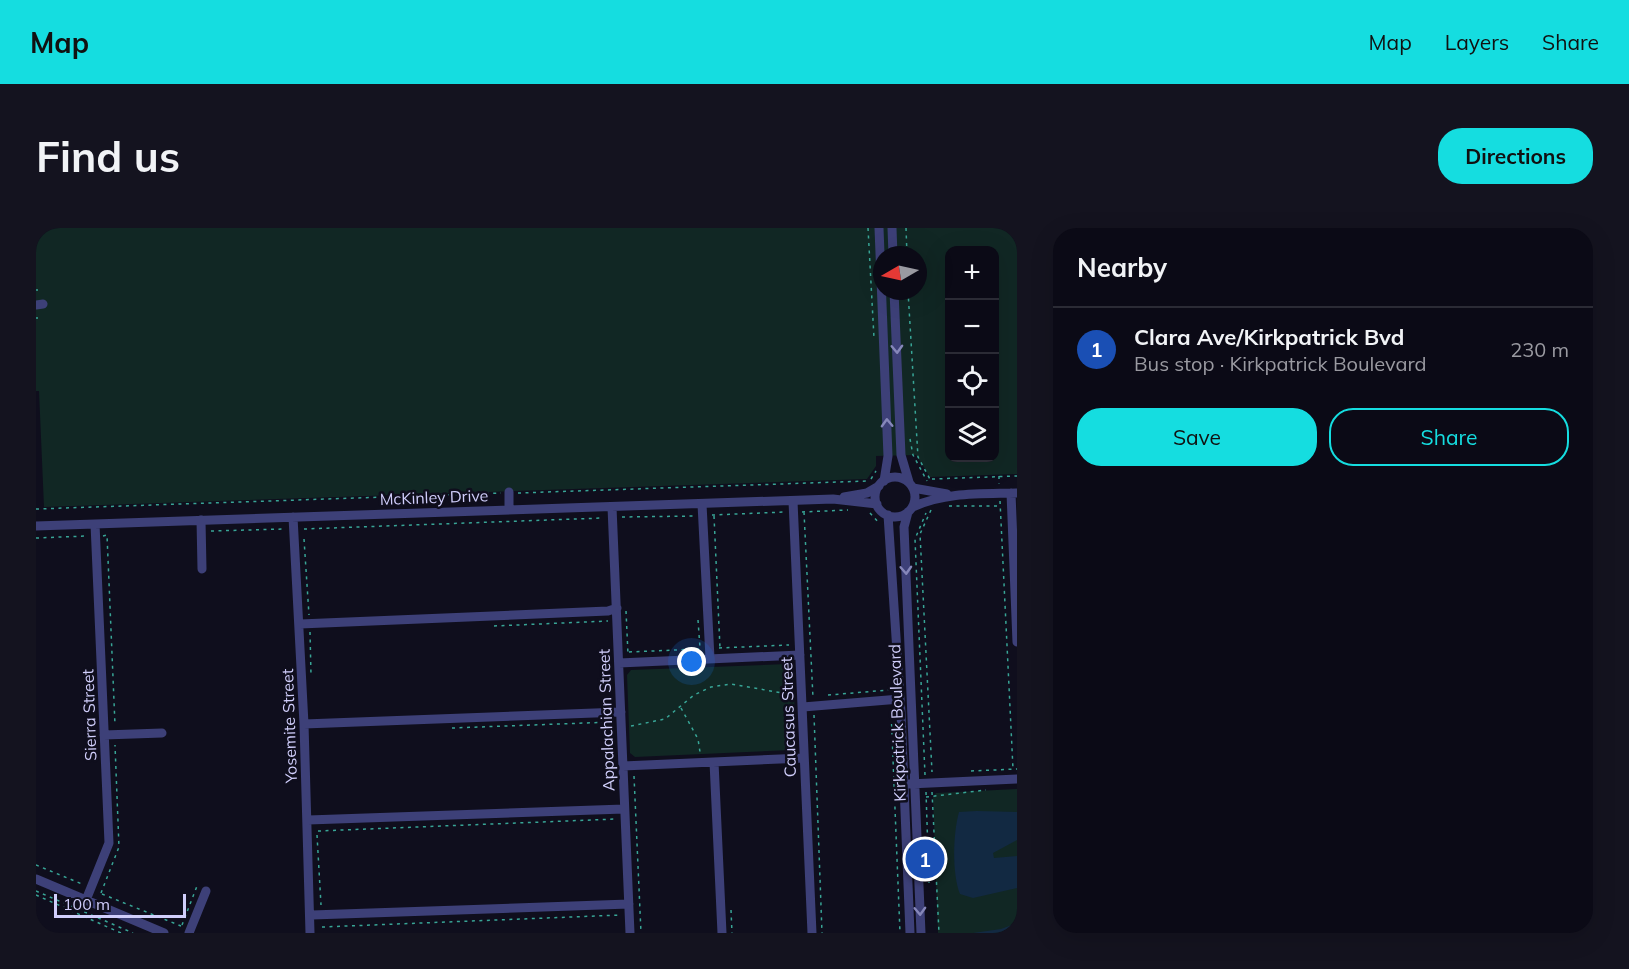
<!DOCTYPE html>
<meta charset="utf-8">
<style>
:root{--surface:#0b0a16;--page:#14131f;--text:#f1f3f6;--muted:#9a9aa1;--line:#2b2b35;--accent:#15dde0}
body{margin:0;font-family:Mulish,sans-serif;background:var(--page);color:var(--text)}
.controls{position:absolute;right:18px;top:18px;display:grid;overflow:hidden;border-radius:12px;box-shadow:0 6px 24px #0002}
.controls button{width:54px;height:54px;display:grid;place-items:center;padding:0;border:0;border-bottom:2px solid var(--line);background:var(--surface);color:var(--text);font:30px sans-serif}
.compass{position:absolute;left:837px;top:18px;width:54px;height:54px;border-radius:50%;background:var(--surface);box-shadow:0 6px 24px #0002;rotate:261deg}
.scale{position:absolute;left:18px;bottom:15px;width:132px;box-sizing:border-box;padding-left:6px;border:3px solid #d0cefb;border-top:0;font-size:16px;line-height:21px;white-space:nowrap;color:#d0cefb;-webkit-text-stroke:4px #0f0e1d;paint-order:stroke}
.you{position:absolute;left:656px;top:434px;width:21px;height:21px;margin:-15px;border:4px solid #fff;border-radius:50%;background:#1a73e8;box-shadow:0 0 0 9px #1a73e833}
.badge{display:grid;place-items:center;width:39px;height:39px;border-radius:50%;background:var(--accent);color:#fff;font-size:20px;font-weight:700}
.pin{position:absolute;translate:-50% -50%;border:3px solid #fff;box-shadow:0 2px 6px #0006}
.list{margin:0;padding:0;list-style:none}
h2{display:flex;justify-content:space-between;align-items:center;height:78px;margin:0;padding:0 24px;font-size:26px}
h2 small{font-size:20px;font-weight:400;color:var(--muted)}
.list li{display:grid;grid-template-columns:39px 1fr auto;gap:18px;align-items:center;box-sizing:border-box;height:84px;padding:0 24px;border-top:2px solid var(--line)}
.list b{display:block;font-size:22px;white-space:nowrap}
.list p{margin:0;font-size:20px;white-space:nowrap;color:var(--muted)}
.list em{font-size:20px;font-style:normal;color:var(--muted)}
.actions{display:flex;gap:12px;padding:18px 24px}
.actions a{flex:1;padding:14px 0;border:2px solid var(--accent);border-radius:24px;text-align:center;font-size:21px;color:var(--accent)}
.actions .main{background:var(--accent);color:#111}
.icon{flex:none;width:33px;height:33px;fill:none;stroke:currentColor;stroke-width:2;stroke-linecap:round;stroke-linejoin:round}
.map{position:relative;flex:none;width:981px;height:705px;overflow:hidden;border-radius:24px}
header{display:flex;align-items:center;gap:36px;box-sizing:border-box;height:84px;padding:0 30px;background:var(--accent);color:#111}
header strong{font-size:28px}
nav{display:flex;gap:33px;margin-inline-start:auto;font-size:21px}
.intro{display:flex;align-items:center;justify-content:space-between;box-sizing:border-box;height:144px;padding:0 36px}
h1{margin:0;font-size:42px}
.button{padding:15px 27px;border-radius:24px;background:var(--accent);color:#111;font-size:21px;font-weight:700}
main{display:flex;gap:36px;padding:0 36px}
aside{flex:1;background:var(--surface);border-radius:24px;box-shadow:0 6px 24px #0002}
.map>svg:first-child{display:block}
.green{fill:#112724;fill-rule:evenodd}
.water{fill:#122942}
.lines{fill:none;stroke-linecap:round;stroke-linejoin:round}
.path{stroke:#38a596;stroke-width:1.5;stroke-dasharray:3 4.5;stroke-linecap:butt}
.minor{stroke:#3d4078;stroke-width:9}
.oneway{stroke:#8687ba}
.labels{text-anchor:middle;stroke-width:5;stroke-linejoin:round;paint-order:stroke}
.street-label{font-size:16px;fill:#d0cefb;stroke:#0f0e1d}
</style>
<header>
<strong>Map</strong>
<nav><a>Map</a><a>Layers</a><a>Share</a></nav>
</header>
<div class="intro"><h1>Find us</h1><a class="button">Directions</a></div>
<main>
<div class="map">
<svg width="981" height="705" viewBox="0 0 981 705">
<rect width="100%" height="100%" fill="#0f0e1d"/>
<!-- green -->
<path class="green" d="M0 0H981V246L894 249 880 227 840 228V238L831 251 8 279 3 163H0ZM914 22H958V230H914ZM846 27H882V63H846Z
M752 436 757 440 760 518 756 522 599 529 594 525 591 447 595 442Z
M981 561V705H902L897 569 900 565Z"/>
<!-- water -->
<path class="water" d="M941 583 981 584V612L957 625 958 630 981 628V660L937 670 924 666C916 646 917 605 923 584Z
M981 695V705H937L965 701Z"/>
<g class="lines">
<!-- path -->
<path class="path" d="M832 0 838 110
M870 0 871 27
M0 62H2
M872 63 882 229 895 253
M0 90H2
M874 211 877 227 891 253
M963 248V256
M835 251 840 243
M896 251 981 248
M482 265 831 253
M964 273 977 541
M913 278H965
M0 281 465 265
M895 282 884 306 896 544
M766 284 812 282
M768 284 777 470
M834 285 843 295
M676 287 749 284
M678 288 684 420
M586 289 659 288
M268 301 566 290
M175 303 248 301
M67 308 71 307 79 497
M0 310 50 308
M268 311 273 387
M590 383 592 426
M662 392 664 420
M458 398 572 393
M274 404 275 447
M683 420 753 417
M593 424 663 421
M792 467 853 462
M645 480 662 511 664 524
M855 481 864 705
M778 487 786 705
M595 498 629 491 658 467 675 459 695 456 758 467
M416 500 576 494
M935 543 981 541
M889 547 879 311 890 285
M598 548 605 705
M890 564 893 655
M896 564 903 705
M890 569 950 562
M282 603 580 591
M281 607 285 677
M0 637 46 656
M0 663 97 705
M65 665 83 619 79 517
M66 666 145 698
M0 667 85 705
M695 682 696 705
M146 697 161 658
M286 699 585 687"/>
<!-- minor -->
<path class="minor" d="M843 0 852 228 848 253
M856 0 857 27
M858 63 865 227 873 254
M0 77 7 76
M839 269a20 20 0 1 1 40 0a20 20 0 1 1-40 0Z
M877 260 911 266
M473 264V282
M975 265 981 414
M808 269 831 265 843 258
M757 273 776 705
M666 276 674 430
M576 279 594 705
M877 279C909 264 945 266 980 265
M872 284 868 299 885 705
M852 287 865 485 874 705
M257 289 268 496 274 705
M165 292 166 341
M0 298 797 271 841 276
M264 396 572 383 581 380
M583 435 764 427
M767 479 864 471
M268 496 585 484
M68 507 126 505
M678 534 686 705
M587 538 768 530
M873 556 981 551
M272 592 588 581
M0 651 128 705
M50 672 73 615 59 296
M276 687 593 676
M153 705 170 663"/>
</g>
<!-- one-way arrows -->
<defs><path id="oneway-chevron" d="M-2-3.5L2.5 0L-2 3.5" fill="none" stroke-width="1.6" stroke-linecap="round" stroke-linejoin="round" transform="scale(1.5)"/></defs>
<g class="oneway">
<use href="#oneway-chevron" transform="translate(861 121) rotate(88)"/>
<use href="#oneway-chevron" transform="translate(851 195) rotate(-92)"/>
<use href="#oneway-chevron" transform="translate(870 342) rotate(87)"/>
<use href="#oneway-chevron" transform="translate(884 683) rotate(88)"/>
</g>
<g class="labels">
<!-- street labels -->
<g class="street-label">
<text transform="translate(398 269) rotate(-2)" y="6">McKinley Drive</text>
<text transform="translate(53 487) rotate(-92)" y="6">Sierra Street</text>
<text transform="translate(752 489) rotate(-92)" y="6">Caucasus Street</text>
<text transform="translate(570 492) rotate(-92)" y="6">Appalachian Street</text>
<text transform="translate(861 495) rotate(-92)" y="6">Kirkpatrick Boulevard</text>
<text transform="translate(253 498) rotate(-92)" y="6">Yosemite Street</text>
</g>
</g>
</svg>
<div class="controls">
<button>+</button>
<button>−</button>
<button><svg class="icon" aria-label="locate" viewBox="0 0 24 24"><circle cx="12" cy="12" r="6"/><path d="M12 2v4M12 18v4M2 12h4M18 12h4"/></svg></button>
<button><svg class="icon" aria-label="layers" viewBox="0 0 24 24"><path d="M12 4l9 5-9 5-9-5zM3 14l9 5 9-5"/></svg></button>
</div>
<svg class="compass" viewBox="-18 -18 36 36"><path d="M0-13l5 13h-10z" fill="#e53935"/><path d="M0 13l5-13h-10z" fill="#9a9aa1"/></svg>
<div class="scale">100 m</div>
<div class="you"></div>
<div class="pin badge" style="left:889px;top:631px;background:#1a4fb4">1</div>
</div>
<aside>
<h2>Nearby<small></small></h2>
<ul class="list">
<li><span class="badge" style="background:#1a4fb4">1</span><div><b>Clara Ave/Kirkpatrick Bvd</b><p>Bus stop · Kirkpatrick Boulevard</p></div><em>230 m</em></li>
</ul>
<div class="actions"><a class="main">Save</a><a>Share</a></div>
</aside>
</main>
